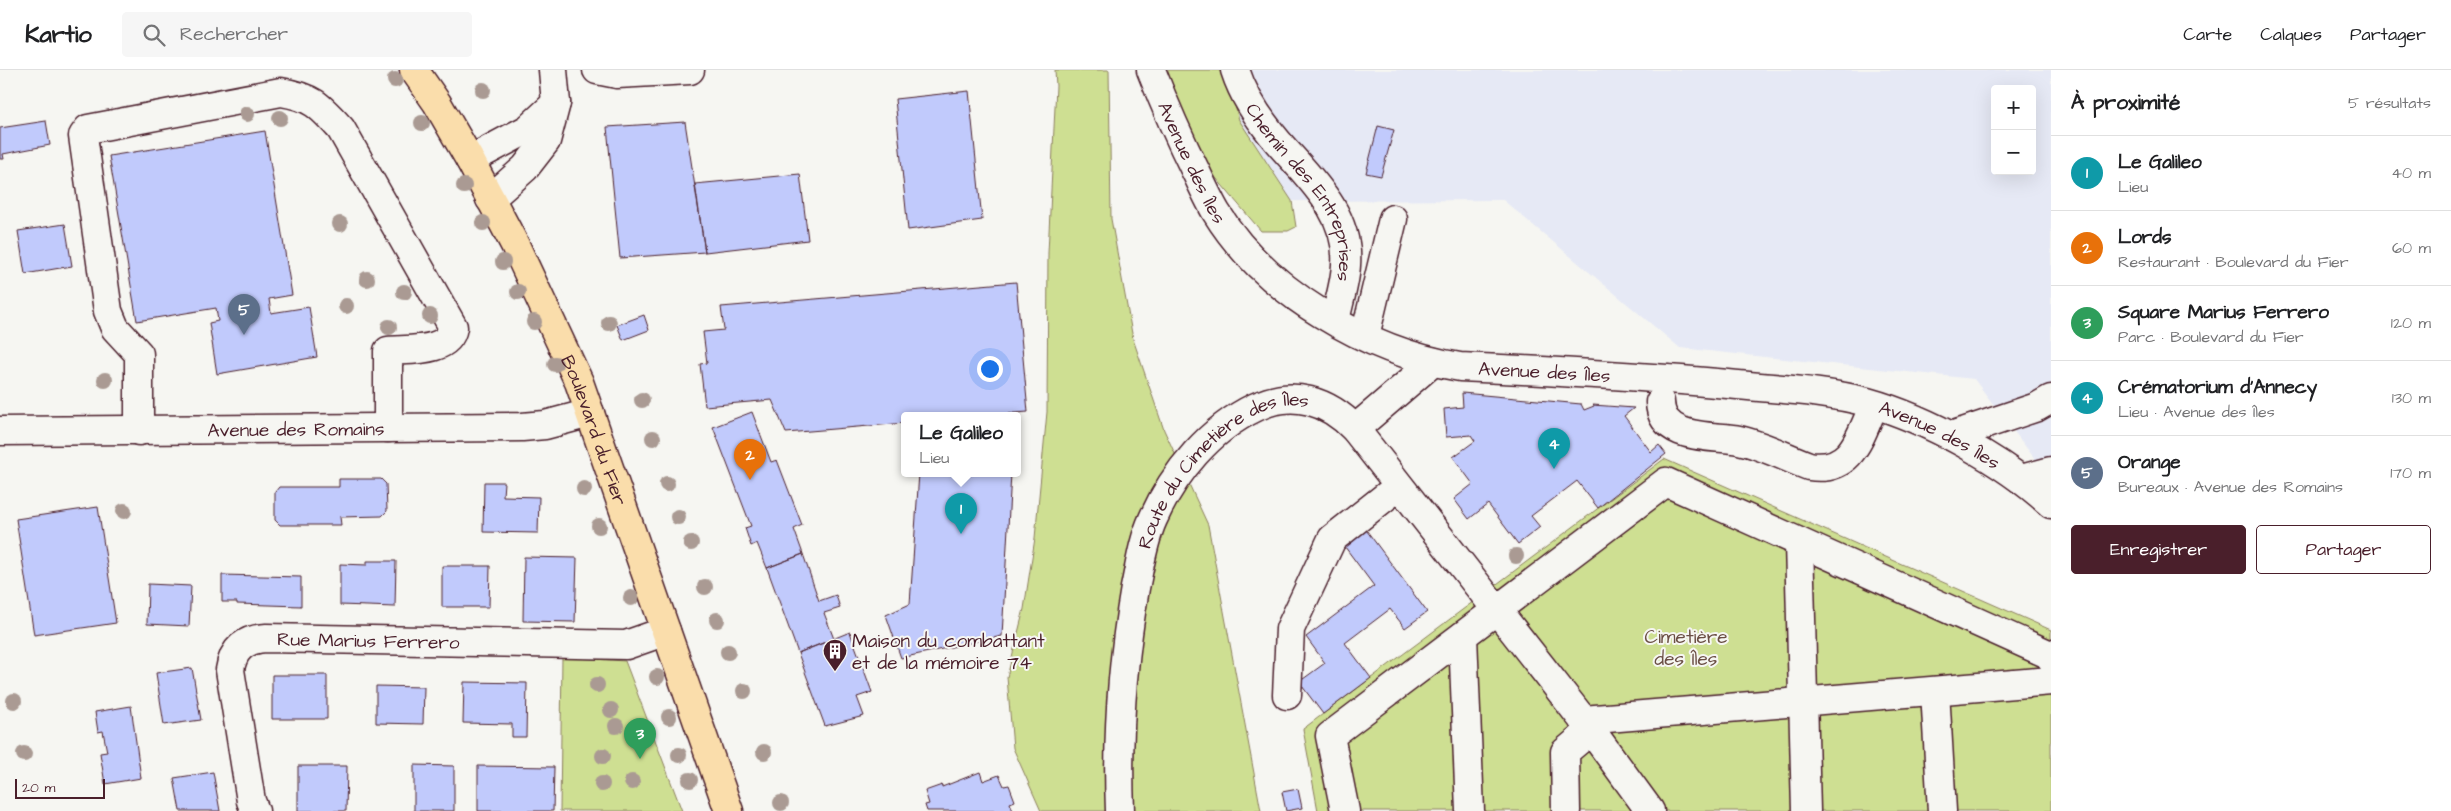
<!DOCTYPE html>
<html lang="fr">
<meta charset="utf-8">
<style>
:root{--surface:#fff;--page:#f6f6f6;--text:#202124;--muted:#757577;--line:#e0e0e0;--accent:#4a1f2b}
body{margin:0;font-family:"Architects Daughter",sans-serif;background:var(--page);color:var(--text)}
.controls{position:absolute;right:15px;top:15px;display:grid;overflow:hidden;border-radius:5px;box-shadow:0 5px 20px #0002}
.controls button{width:45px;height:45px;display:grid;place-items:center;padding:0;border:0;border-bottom:1px solid var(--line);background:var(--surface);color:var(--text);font:25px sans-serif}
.scale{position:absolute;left:15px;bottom:12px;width:90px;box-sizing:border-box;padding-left:5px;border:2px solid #4a1f2b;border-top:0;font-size:14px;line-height:18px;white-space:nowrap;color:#4a1f2b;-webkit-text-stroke:4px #f6f6f2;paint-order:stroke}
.you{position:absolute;left:989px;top:298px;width:18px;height:18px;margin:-12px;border:4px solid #fff;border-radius:50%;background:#1a73e8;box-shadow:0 0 0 8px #1a73e833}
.badge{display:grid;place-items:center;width:32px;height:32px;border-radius:50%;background:var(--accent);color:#fff;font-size:16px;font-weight:700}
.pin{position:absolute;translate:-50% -41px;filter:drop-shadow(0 1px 2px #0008)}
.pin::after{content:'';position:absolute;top:26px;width:18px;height:15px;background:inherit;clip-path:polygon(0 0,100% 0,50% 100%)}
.popup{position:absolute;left:901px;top:342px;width:120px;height:65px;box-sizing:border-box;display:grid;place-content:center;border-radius:5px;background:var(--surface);filter:drop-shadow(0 1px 4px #0005);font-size:16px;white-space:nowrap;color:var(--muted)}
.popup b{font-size:19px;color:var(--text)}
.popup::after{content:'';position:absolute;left:50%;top:100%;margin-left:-10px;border:10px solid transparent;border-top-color:var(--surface)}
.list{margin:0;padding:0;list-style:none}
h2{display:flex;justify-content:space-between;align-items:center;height:65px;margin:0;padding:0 20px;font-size:21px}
h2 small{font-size:16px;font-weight:400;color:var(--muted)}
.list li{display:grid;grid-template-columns:32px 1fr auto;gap:15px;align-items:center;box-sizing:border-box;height:75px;padding:0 20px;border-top:1px solid var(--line)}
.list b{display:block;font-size:19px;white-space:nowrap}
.list p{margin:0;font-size:16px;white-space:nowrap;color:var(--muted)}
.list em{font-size:16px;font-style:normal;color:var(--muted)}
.actions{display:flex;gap:10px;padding:15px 20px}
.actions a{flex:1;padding:11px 0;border:1px solid var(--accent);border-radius:5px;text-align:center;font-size:18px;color:var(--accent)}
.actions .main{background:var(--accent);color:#fff}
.icon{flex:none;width:28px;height:28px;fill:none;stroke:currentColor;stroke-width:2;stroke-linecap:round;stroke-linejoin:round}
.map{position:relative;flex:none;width:2051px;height:741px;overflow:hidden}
header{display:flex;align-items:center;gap:30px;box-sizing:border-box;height:70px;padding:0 25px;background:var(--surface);border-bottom:1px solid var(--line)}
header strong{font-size:24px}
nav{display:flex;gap:28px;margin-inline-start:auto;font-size:18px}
.search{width:350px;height:45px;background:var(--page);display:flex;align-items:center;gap:12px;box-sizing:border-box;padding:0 18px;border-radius:5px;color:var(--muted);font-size:19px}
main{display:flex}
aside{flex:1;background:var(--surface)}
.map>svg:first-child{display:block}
.built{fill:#e6e9f5;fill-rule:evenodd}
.green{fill:#cedf92;stroke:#8c7f5e}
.building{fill:#c1cafc;stroke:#4a1f2b}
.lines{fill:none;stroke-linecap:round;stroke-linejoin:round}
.minor-casing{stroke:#4a1f2b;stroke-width:31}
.major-casing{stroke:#4a1f2b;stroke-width:31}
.minor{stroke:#f6f6f2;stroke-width:28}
.major{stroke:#faddab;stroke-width:28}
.tree{fill:#aa9a93}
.labels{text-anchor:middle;stroke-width:4;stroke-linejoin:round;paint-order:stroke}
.street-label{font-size:19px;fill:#4a1f2b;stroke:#f6f6f2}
.park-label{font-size:19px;fill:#6b4f45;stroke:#f6f6f2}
.poi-label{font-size:19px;fill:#4a1f2b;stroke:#f6f6f2;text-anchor:start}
</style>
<header>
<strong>Kartio</strong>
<div class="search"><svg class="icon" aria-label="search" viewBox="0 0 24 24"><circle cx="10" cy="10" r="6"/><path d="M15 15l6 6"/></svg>Rechercher</div>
<nav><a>Carte</a><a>Calques</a><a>Partager</a></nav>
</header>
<main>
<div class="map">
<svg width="2051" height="741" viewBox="0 0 2051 741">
<rect width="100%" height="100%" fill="#f6f6f2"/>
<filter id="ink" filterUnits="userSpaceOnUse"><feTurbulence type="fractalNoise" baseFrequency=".02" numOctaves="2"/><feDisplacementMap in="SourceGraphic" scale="10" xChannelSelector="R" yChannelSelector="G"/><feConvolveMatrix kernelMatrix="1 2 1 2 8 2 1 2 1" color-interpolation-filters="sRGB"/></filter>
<g filter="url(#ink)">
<!-- built -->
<path class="built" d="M1225 0H2051V410L1974 309 1680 278 1503 130 1292 131 1239 50ZM1995 19H2032V101H1995Z"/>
<!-- green -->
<path class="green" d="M1055 0H1109L1111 149 1133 269 1164 360 1208 455 1261 741H1041L1013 678 1007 607 1024 539 1035 468 1047 342 1048 183 1056 16Z
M1164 0H1225L1239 50 1292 131 1296 157 1288 161H1261L1216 108 1189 65Z
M1664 389 2051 560V741H1318L1303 659Z
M562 587 625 591 682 741H560Z"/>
<!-- building -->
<path class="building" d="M969 21 982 150 908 160 895 29Z
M46 51 50 75 3 84 4 89H0V58Z
M685 52 705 182 620 188 607 57Z
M1378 56 1394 60 1381 106 1366 103Z
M265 61 292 225 269 229 271 243 309 237 317 287 217 304 209 253 218 251 216 238 137 251 109 86Z
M800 104 808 170 705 182 695 114Z
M65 154 72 196 25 204 18 161Z
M1016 212 1028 342 989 345H905V353L786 363 772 330 705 336 700 294 707 293 703 262 724 260 721 237Z
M644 245 649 260 623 270 617 255Z
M1462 323 1581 334 1584 340 1594 336 1593 335 1634 338 1624 346 1651 382 1659 375 1666 384 1598 438 1577 411 1531 446 1540 457 1518 474 1488 434 1469 449 1454 429 1473 414 1453 387 1475 371 1471 365 1446 367 1444 339 1463 337Z
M752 342 771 392 777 390 802 455 794 459 803 484 767 498 757 473 751 476 745 458 751 456 713 357Z
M919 403H1011L1002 566 901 588 886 545 910 534Z
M339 409H381L386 414 387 441 382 446 340 447 341 455H280L275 450V422L279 417H339Z
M484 412H504L503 426 539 427 538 463 483 462Z
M98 437 116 553 34 565 16 449Z
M1364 457 1427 542 1405 558 1390 539 1345 573 1371 608 1323 644 1299 612 1325 593 1306 567 1374 516 1342 473Z
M803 484 819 531 836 525 840 538 824 543 834 569 798 583 767 498Z
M524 487 577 488 575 552 523 551Z
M367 491H396L395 537 340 535V494L367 495Z
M442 496H490L489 537H442Z
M222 505 301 507V536L237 534V532H222Z
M148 514 191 516 189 556 147 554Z
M850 562 872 622 857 627 864 646 825 656 798 583Z
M192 598 201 650 164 655 156 603Z
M272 605H327V649H272Z
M464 612 527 613 526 667H512V654L463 653Z
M376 616 424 617 423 654 376 653Z
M131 636 141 708 105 714 100 683 107 682 103 661 98 662 95 642Z
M414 695 454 696V741H414Z
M298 696H347L346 741H298Z
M478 696 554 697 553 741H478Z
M213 702 220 741H180L174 708Z
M980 702 983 711 999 705 1004 716 1009 715 1015 731 1010 733 1013 741H927L925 735 929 734 925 721 942 715V717Z
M1298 719 1302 738 1286 741 1282 722Z"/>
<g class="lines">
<defs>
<g id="minor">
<path d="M597 0 617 4 690 0"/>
<path id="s1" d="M1151 0C1165 36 1180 70 1197 104 1203 117 1209 130 1216 142 1265 222 1368 282 1460 297 1549 301 1639 306 1728 314 1774 319 1822 320 1867 332 1928 349 2004 391 2051 434"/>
<path id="s2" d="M1235 0C1243 25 1261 52 1278 72 1308 107 1350 143 1346 195 1345 213 1339 232 1335 250"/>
<path d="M470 90 528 59 556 33"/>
<path d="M490 129 525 98 546 71 556 33 553 0"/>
<path d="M1365 266 1393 149"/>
<path d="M1660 332C1661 371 1713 365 1739 370 1763 375 1787 388 1809 396 1852 403 1860 366 1874 335"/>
<path d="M1355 359 1433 292"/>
<path id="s3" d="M0 361 522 357 545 355 590 343"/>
<path d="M139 361V284L115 258 108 241 83 66 88 59 281 22C313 27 320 36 341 59L453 257C449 283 410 279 388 281V358"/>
<path d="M1951 366 2037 337 2051 329"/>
<path d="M2021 409 2051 401"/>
<path d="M1799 472 1806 741"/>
<path d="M1463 566 1470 741"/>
<path d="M1935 621 1942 741"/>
<path d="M1287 625 1290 559 1332 469 1399 416"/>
<path d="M1583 650 2051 611"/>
<path id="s4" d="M255 741 251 731 230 600C233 579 245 569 266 568L626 575 666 561"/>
<path id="s5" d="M1120 741C1117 666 1122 592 1135 518 1140 495 1143 471 1153 449 1174 402 1210 359 1256 337 1293 319 1328 331 1355 359L1591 660 1650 741"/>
<path d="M1345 741 1330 666 1666 412 2048 584 2051 588"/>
<path d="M1566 741 1565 682 1591 660"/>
</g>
<g id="major">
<path id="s6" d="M414 0 437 33 470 90 515 175 579 312 729 741"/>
</g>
</defs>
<!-- minor casing -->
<use href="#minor" class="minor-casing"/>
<!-- major casing -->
<use href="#major" class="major-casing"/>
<!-- minor -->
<use href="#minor" class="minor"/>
<!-- major -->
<use href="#major" class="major"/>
</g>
<!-- trees -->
<g class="tree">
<circle cx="395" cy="10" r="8"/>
<circle cx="483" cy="20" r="8"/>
<circle cx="247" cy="44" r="8"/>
<circle cx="280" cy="48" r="8"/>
<circle cx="422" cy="53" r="8"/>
<circle cx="464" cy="116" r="8"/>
<circle cx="483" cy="153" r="8"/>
<circle cx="340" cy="154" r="8"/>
<circle cx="503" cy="192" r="8"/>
<circle cx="367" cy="209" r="8"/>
<circle cx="404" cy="222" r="8"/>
<circle cx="518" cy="222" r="8"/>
<circle cx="346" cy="236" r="8"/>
<circle cx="430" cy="246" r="8"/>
<circle cx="534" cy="252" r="8"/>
<circle cx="609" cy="253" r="8"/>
<circle cx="389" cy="257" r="8"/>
<circle cx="555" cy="294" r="8"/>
<circle cx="105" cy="310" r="8"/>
<circle cx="642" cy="330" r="8"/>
<circle cx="653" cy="368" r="8"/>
<circle cx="667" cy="414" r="8"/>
<circle cx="584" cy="419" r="8"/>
<circle cx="124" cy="441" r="8"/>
<circle cx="678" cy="447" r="8"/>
<circle cx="599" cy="456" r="8"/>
<circle cx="691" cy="473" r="8"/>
<circle cx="1516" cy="486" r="8"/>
<circle cx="705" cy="517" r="8"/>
<circle cx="631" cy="528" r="8"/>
<circle cx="717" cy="550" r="8"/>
<circle cx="728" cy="582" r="8"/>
<circle cx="657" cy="607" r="8"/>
<circle cx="597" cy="615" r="8"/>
<circle cx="744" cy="621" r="8"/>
<circle cx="14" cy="631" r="8"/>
<circle cx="611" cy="640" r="8"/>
<circle cx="669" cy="647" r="8"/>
<circle cx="616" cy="656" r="8"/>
<circle cx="764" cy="682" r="8"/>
<circle cx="24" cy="684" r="8"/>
<circle cx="679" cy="685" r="8"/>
<circle cx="603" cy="686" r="8"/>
<circle cx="690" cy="710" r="8"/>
<circle cx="632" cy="712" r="8"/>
<circle cx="602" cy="714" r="8"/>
<circle cx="781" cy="733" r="8"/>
</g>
</g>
<!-- icons -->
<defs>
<symbol id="building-pin" viewBox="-11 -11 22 30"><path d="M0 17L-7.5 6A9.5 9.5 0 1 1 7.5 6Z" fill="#4a1f2b" stroke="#f6f6f2"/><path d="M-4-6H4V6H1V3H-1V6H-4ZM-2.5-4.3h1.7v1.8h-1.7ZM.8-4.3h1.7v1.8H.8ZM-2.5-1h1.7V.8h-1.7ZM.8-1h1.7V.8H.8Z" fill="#fff"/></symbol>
</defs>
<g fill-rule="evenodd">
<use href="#building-pin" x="821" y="567" width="28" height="38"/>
</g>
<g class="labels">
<!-- street labels -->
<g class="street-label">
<text dy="7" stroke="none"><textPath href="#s1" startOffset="101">Avenue des Îles</textPath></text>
<text dy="7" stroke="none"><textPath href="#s2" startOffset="142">Chemin des Entreprises</textPath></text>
<text dy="7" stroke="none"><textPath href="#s1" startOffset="538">Avenue des Îles</textPath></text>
<text dy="7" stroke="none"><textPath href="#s3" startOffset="296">Avenue des Romains</textPath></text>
<text dy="7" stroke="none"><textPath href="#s6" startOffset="404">Boulevard du Fier</textPath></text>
<text dy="7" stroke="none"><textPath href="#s1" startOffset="942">Avenue des Îles</textPath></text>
<text dy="7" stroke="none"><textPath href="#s5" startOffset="385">Route du Cimetière des Îles</textPath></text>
<text dy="7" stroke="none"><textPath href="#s4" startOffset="299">Rue Marius Ferrero</textPath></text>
</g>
<!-- park labels -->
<g class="park-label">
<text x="1686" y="573">Cimetière<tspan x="1686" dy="22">des Îles</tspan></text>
</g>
<!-- poi labels -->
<g class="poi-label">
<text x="852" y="577">Maison du combattant<tspan x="852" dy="22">et de la mémoire 74</tspan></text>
</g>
</g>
</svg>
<div class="controls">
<button>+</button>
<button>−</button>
</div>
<div class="scale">20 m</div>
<div class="you"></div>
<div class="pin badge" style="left:961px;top:464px;background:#0f9aa8">1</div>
<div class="popup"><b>Le Galileo</b>Lieu</div>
<div class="pin badge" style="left:750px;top:410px;background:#e8710a">2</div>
<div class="pin badge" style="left:640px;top:689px;background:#2e9e5b">3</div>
<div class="pin badge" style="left:1554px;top:399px;background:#0f9aa8">4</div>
<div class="pin badge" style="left:244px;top:265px;background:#5c6f8a">5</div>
</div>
<aside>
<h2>À proximité<small>5 résultats</small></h2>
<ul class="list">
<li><span class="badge" style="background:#0f9aa8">1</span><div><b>Le Galileo</b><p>Lieu</p></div><em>40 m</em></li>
<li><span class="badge" style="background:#e8710a">2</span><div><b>Lords</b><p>Restaurant · Boulevard du Fier</p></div><em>60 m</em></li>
<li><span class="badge" style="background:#2e9e5b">3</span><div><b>Square Marius Ferrero</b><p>Parc · Boulevard du Fier</p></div><em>120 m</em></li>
<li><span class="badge" style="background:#0f9aa8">4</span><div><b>Crématorium d'Annecy</b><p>Lieu · Avenue des Îles</p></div><em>130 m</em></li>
<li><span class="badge" style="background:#5c6f8a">5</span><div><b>Orange</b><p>Bureaux · Avenue des Romains</p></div><em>170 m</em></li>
</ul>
<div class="actions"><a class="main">Enregistrer</a><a>Partager</a></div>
</aside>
</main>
